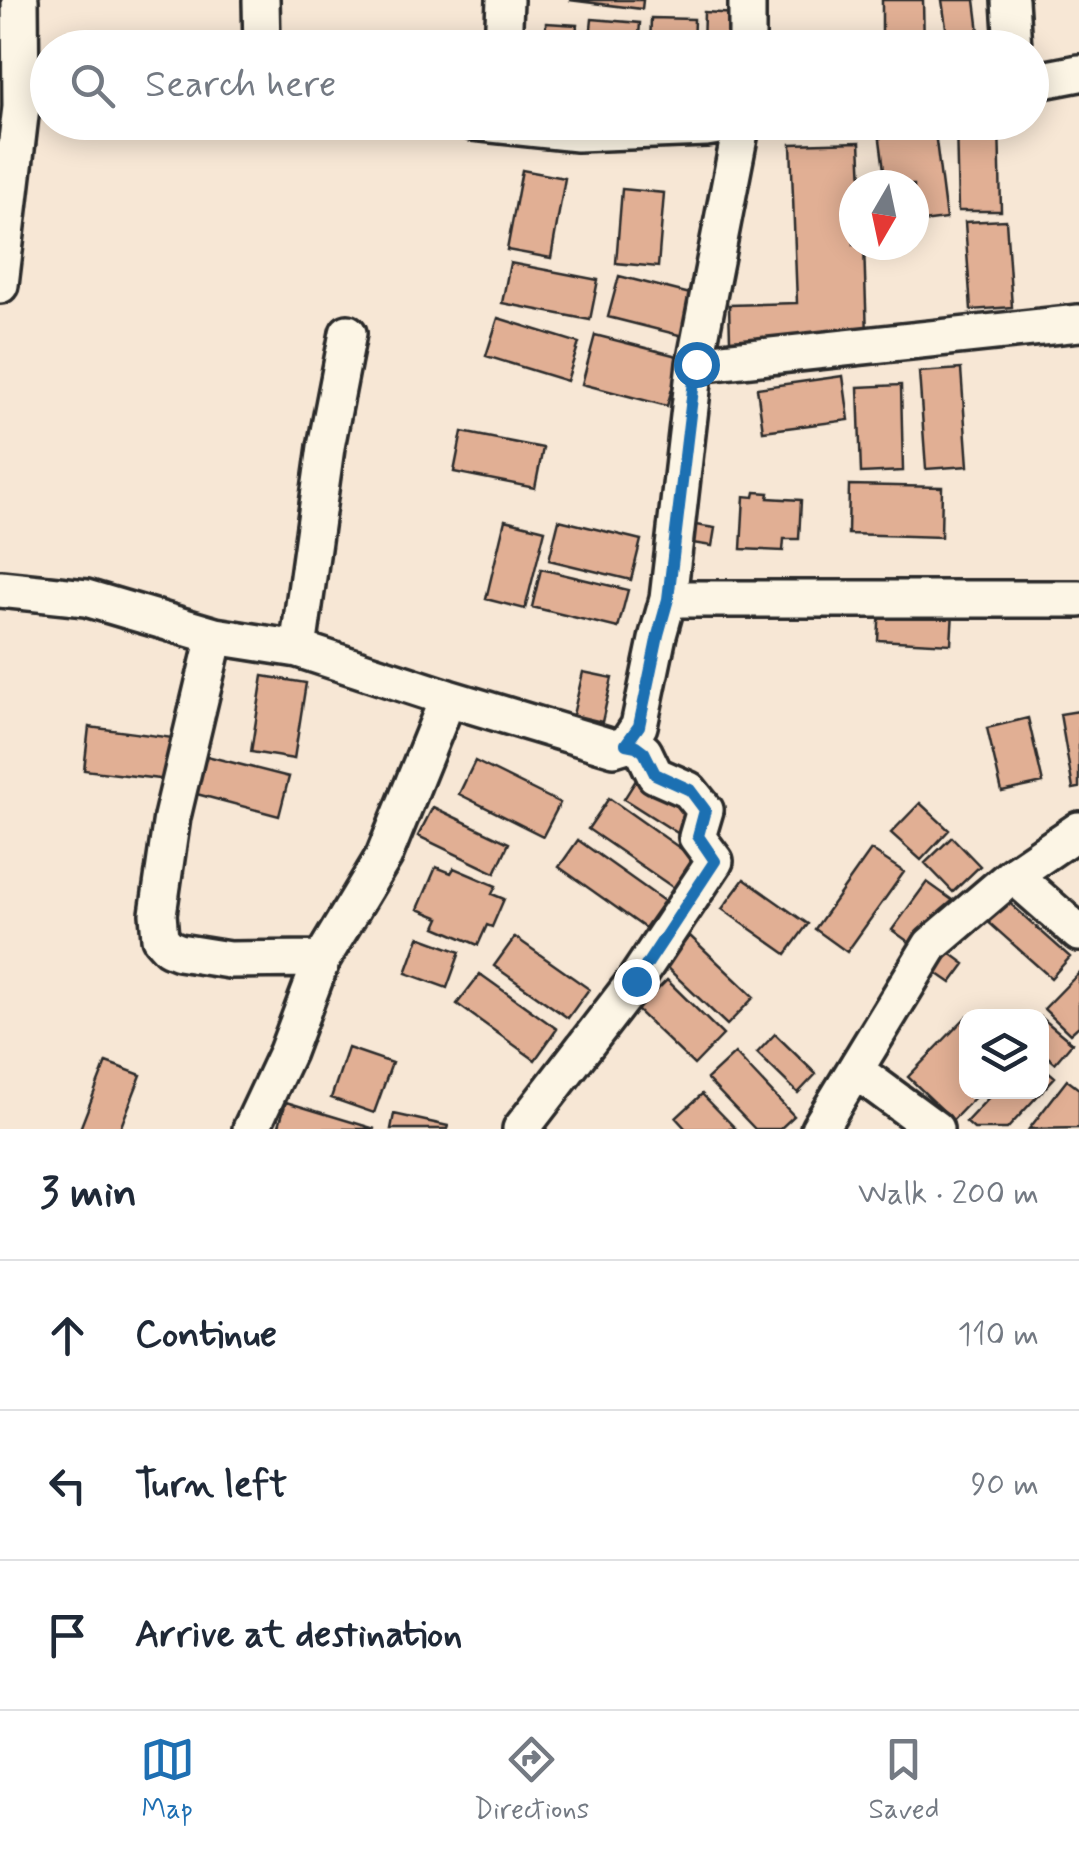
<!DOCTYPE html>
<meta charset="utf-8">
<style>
:root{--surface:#fff;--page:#f2f2f3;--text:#1f2937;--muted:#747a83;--line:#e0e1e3;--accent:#1f6fb2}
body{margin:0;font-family:Mynerve,sans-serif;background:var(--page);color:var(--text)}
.controls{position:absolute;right:30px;bottom:30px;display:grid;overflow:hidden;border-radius:20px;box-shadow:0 5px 25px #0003}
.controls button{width:90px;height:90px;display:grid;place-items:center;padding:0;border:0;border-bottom:2px solid var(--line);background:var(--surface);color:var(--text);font:50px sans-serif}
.compass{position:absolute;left:839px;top:170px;width:90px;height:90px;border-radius:50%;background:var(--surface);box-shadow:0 5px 25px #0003;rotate:189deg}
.stop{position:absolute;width:30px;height:30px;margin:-22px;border:8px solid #1f6fb2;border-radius:50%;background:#fff}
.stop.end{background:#1f6fb2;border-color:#fff;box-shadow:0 2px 10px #0008}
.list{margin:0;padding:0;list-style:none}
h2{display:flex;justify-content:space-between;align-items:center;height:130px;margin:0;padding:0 40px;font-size:42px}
h2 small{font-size:32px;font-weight:400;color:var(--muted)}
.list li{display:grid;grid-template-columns:65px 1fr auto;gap:30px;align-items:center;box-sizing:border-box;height:150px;padding:0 40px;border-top:2px solid var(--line)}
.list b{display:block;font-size:38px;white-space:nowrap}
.list em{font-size:32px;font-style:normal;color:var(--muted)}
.icon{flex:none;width:55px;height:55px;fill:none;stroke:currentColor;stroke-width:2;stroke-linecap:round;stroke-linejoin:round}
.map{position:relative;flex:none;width:1079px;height:1129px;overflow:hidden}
.search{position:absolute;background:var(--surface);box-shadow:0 5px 25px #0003;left:30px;right:30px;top:30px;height:110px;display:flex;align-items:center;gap:25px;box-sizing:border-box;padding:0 35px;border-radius:55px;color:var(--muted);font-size:38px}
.sheet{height:580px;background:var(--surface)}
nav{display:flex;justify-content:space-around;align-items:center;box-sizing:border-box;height:140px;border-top:2px solid var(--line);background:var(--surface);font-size:28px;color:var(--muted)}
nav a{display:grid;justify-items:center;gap:5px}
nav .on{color:var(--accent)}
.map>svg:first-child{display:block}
.building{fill:#e1af94;stroke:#2b2b2b;stroke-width:2.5}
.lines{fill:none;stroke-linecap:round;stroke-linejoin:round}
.minor-casing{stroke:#2b2b2b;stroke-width:42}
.minor{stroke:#fcf5e5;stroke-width:35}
.route{stroke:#1f6fb2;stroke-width:12}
</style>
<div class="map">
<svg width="1079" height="1129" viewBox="0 0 1079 1129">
<rect width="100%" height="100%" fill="#f7e7d5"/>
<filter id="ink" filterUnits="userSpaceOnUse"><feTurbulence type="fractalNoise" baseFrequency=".01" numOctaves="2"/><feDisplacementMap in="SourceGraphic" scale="20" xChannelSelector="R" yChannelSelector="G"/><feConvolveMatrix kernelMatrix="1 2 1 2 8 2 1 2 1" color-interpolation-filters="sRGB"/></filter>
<g filter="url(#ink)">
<!-- building -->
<path class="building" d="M569 0H643L642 9Z
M882 0H923L924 48H882Z
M942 0H975L981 48H949Z
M704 12 737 14 736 48H703Z
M651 18 694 19 693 48H650Z
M592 19 640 23 638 48H589Z
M546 23 577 25 575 48H545Z
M956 122H999L1001 211H958Z
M934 125 946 219 914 223V185H886L879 132Z
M860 142 862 185H854V245H864L867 336 730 340 729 305 797 303 791 144Z
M522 170 565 178 551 258 507 250Z
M622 189 664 193 658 267 616 263Z
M1006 220 1012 307 971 310 965 222Z
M510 263 598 280 590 320 502 303Z
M619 276 698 296 687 337 608 317Z
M498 318 579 343 567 381 486 356Z
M595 335 681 357 667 406 582 384Z
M961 369 968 466 926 469 919 372Z
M843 376 849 420 763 431 757 388Z
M901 385 903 471 861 473 858 387Z
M462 432 543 448 535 488 454 472Z
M849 485 942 487 941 537 848 534Z
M755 492 769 493 768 498 801 500 799 539H784L783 551 741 549 744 496 754 497Z
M505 520 545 530 525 609 486 599Z
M559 520 641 540 631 580 549 560Z
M689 524 715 528 712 546 686 542Z
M541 569 628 590 618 628 532 607Z
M880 607 953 612 951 644 878 640Z
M583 672 612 678 602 722 573 715Z
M263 676 306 683 294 759 251 752Z
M1079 711V788L1073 789 1060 714Z
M1028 718 1043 783 1002 792 987 728Z
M89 727 173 738 168 780 84 770Z
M203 755 289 777 279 816 193 793Z
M475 761 560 803 543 836 459 794Z
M643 769 698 804 679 834 624 799Z
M609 798 694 858 674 888 588 829Z
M920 803 949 830 921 860 891 833Z
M433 807 509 843 495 873 418 836Z
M952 837 980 866 953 892 925 863Z
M578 840 664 901 645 928 559 867Z
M871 850 904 872 847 952 815 929Z
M436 867 451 873 454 868 496 886 492 894 504 899 492 927 487 925 478 945 436 927 440 918 418 909Z
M744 879 808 924 786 954 722 909Z
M927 882 955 902 920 950 892 930Z
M1005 899 1070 957 1051 978 986 920Z
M690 936 754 997 727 1025 663 964Z
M419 937 460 952 447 988 406 973Z
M515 937 589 989 568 1018 494 966Z
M950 953 965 964 951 983 935 972Z
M1079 973V1026L1070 1034 1044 1009Z
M480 974 557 1029 535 1060 457 1004Z
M667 980 723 1035 694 1065 637 1010Z
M966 1017V1092H980L953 1120 908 1077Z
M1042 1018 1072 1043 1055 1063 1042 1052Z
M775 1034 816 1074 798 1093 757 1053Z
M348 1048 392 1063 374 1113 331 1098Z
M735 1053 794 1116 780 1129H755L707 1079Z
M106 1062 141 1075 120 1129H80Z
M1042 1066 1055 1077 1007 1129H974L966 1122 994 1092H1042Z
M1067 1080 1079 1089V1128L1029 1129Z
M702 1094 736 1129H686L676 1118Z
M286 1102 375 1129H278Z
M394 1114 448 1126 447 1129H391Z"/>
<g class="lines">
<defs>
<path id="minor" d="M261 0 262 48
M1010 0 1013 48
M503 48 505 0
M747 48V0
M1032 82 1079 73
M473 122 577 133 706 128 744 122
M0 285 21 107 20 0
M695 364 1079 323
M0 589 86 598 215 636 298 649 448 698 614 748 627 744 639 726 658 635 668 599 695 364 742 122
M668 599H1079
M215 636 172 817 158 914 160 938 169 948 179 952 229 960 322 959
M298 649 326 447 348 333
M1013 875 1079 933
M855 1070 935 1129
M251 1129 287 1052 322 959 384 856 448 698
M521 1129 635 981 715 861 697 837 705 810 689 790 655 775 644 752 636 745 627 744
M819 1129 931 945 1013 875 1079 830"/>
</defs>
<!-- minor casing -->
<use href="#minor" class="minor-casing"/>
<!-- minor -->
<use href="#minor" class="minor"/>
</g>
</g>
<g class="lines" filter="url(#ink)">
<!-- route -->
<path class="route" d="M636 981 715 861 698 836 705 810 690 790 655 774 644 752 636 746 626 744 639 726 658 635 668 599 696 364"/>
</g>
</svg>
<div class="controls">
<button><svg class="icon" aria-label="layers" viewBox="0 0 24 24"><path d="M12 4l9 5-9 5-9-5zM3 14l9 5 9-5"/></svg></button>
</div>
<svg class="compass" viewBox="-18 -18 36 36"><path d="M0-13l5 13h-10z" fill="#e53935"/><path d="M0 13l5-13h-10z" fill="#747a83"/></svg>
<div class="stop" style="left:696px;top:364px"></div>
<div class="stop end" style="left:636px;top:981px"></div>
<div class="search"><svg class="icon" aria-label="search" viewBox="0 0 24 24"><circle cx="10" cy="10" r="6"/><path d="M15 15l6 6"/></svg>Search here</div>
</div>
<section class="sheet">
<h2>3 min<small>Walk · 200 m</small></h2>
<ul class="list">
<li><svg class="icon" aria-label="ahead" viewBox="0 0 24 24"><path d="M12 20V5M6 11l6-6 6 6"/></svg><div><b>Continue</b></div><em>110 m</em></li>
<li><svg class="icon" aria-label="left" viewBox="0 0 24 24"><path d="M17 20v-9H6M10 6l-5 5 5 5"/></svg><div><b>Turn left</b></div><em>90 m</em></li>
<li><svg class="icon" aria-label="arrive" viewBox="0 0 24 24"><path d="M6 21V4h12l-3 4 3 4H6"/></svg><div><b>Arrive at destination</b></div></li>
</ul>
</section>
<nav>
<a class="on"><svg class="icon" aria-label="map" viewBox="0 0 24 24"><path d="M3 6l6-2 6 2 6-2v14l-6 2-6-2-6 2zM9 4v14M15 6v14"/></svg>Map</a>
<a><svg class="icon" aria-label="directions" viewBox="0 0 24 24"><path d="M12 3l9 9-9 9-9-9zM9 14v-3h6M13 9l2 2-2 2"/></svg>Directions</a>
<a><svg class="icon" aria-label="saved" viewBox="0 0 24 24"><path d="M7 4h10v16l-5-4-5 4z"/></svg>Saved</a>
</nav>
